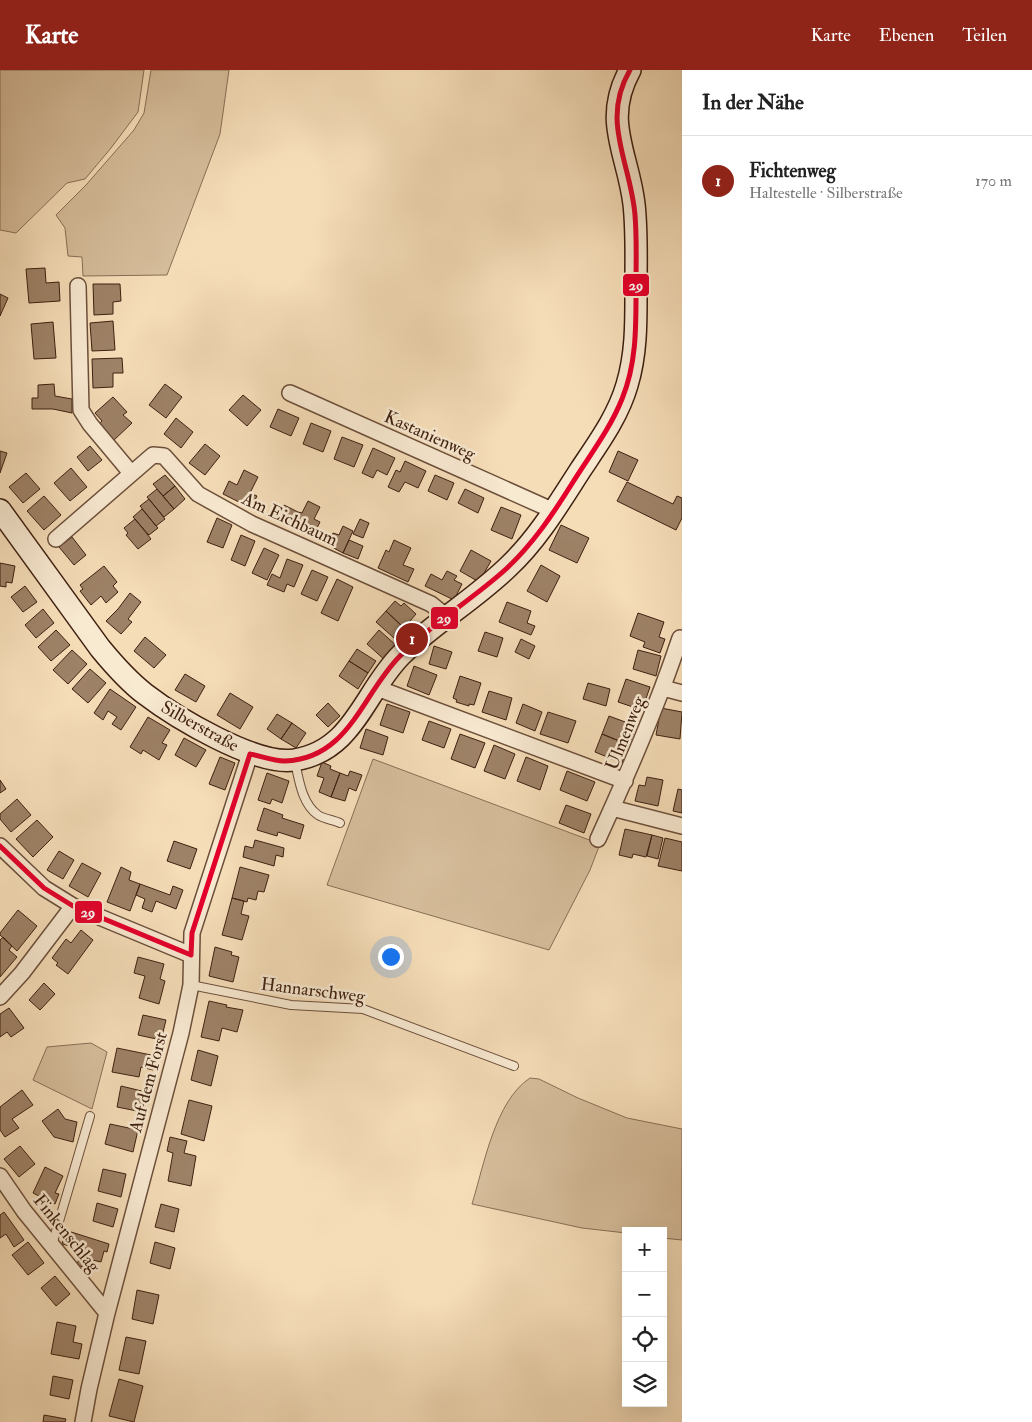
<!DOCTYPE html>
<html lang="de">
<meta charset="utf-8">
<style>
:root{--surface:#fff;--page:#f6f6f6;--text:#222;--muted:#767676;--line:#e0e0e0;--accent:#8f2418}
body{margin:0;font-family:"IM FELL Double Pica",serif;background:var(--page);color:var(--text)}
.controls{position:absolute;right:15px;bottom:15px;display:grid;overflow:hidden;border-radius:0px;box-shadow:0 5px 20px #0002}
.controls button{width:45px;height:45px;display:grid;place-items:center;padding:0;border:0;border-bottom:1px solid var(--line);background:var(--surface);color:var(--text);font:25px sans-serif}
.you{position:absolute;left:390px;top:886px;width:18px;height:18px;margin:-12px;border:4px solid #fff;border-radius:50%;background:#1a73e8;box-shadow:0 0 0 8px #1a73e833}
.badge{display:grid;place-items:center;width:32px;height:32px;border-radius:50%;background:var(--accent);color:#fff;font-size:16px;font-weight:700}
.pin{position:absolute;translate:-50% -50%;border:2px solid #fff;box-shadow:0 1px 5px #0006}
.list{margin:0;padding:0;list-style:none}
h2{display:flex;justify-content:space-between;align-items:center;height:65px;margin:0;padding:0 20px;font-size:21px}
h2 small{font-size:16px;font-weight:400;color:var(--muted)}
.list li{display:grid;grid-template-columns:32px 1fr auto;gap:15px;align-items:center;box-sizing:border-box;height:90px;padding:0 20px;border-top:1px solid var(--line)}
.list b{display:block;font-size:19px;white-space:nowrap}
.list p{margin:0;font-size:16px;white-space:nowrap;color:var(--muted)}
.list em{font-size:16px;font-style:normal;color:var(--muted)}
.icon{flex:none;width:28px;height:28px;fill:none;stroke:currentColor;stroke-width:2;stroke-linecap:round;stroke-linejoin:round}
.map{position:relative;flex:none;width:682px;height:1352px;overflow:hidden}
header{display:flex;align-items:center;gap:30px;box-sizing:border-box;height:70px;padding:0 25px;background:var(--accent);color:#fff}
header strong{font-size:24px}
nav{display:flex;gap:28px;margin-inline-start:auto;font-size:18px}
main{display:flex}
aside{flex:1;background:var(--surface)}
.map>svg:first-child{display:block}
.green{fill:#d6bd9b;stroke:#8a6e56}
.building{fill:#9e8267;stroke:#3f2010}
.lines{fill:none;stroke-linecap:round;stroke-linejoin:round}
.lane-casing{stroke:#6c4f3a;stroke-width:10}
.street-casing{stroke:#6c4f3a;stroke-width:18}
.secondary-casing{stroke:#3f2010;stroke-width:24}
.lane{stroke:#f8e9d1;stroke-width:8}
.street{stroke:#f8e9d1;stroke-width:15}
.secondary{stroke:#f8e9d1;stroke-width:21}
.bus-1-casing{stroke:#f8e9d1;stroke-width:9}
.bus-1{stroke:#e4002b;stroke-width:5}
.labels{text-anchor:middle;stroke-width:5;stroke-linejoin:round;paint-order:stroke}
.street-label{font-size:18px;fill:#3f2010;stroke:#f8e9d1}
.line-badge{stroke:#f8e9d1;stroke-width:2}
.badge-label{font-size:14px;text-anchor:middle;font-weight:bold;fill:#fff}
</style>
<header>
<strong>Karte</strong>
<nav><a>Karte</a><a>Ebenen</a><a>Teilen</a></nav>
</header>
<main>
<div class="map">
<svg width="682" height="1352" viewBox="0 0 682 1352">
<rect width="100%" height="100%" fill="#f5ddb8"/>
<filter id="stains"><feTurbulence type="fractalNoise" baseFrequency=".004" numOctaves="4"/><feColorMatrix values="0 0 0 0 .2 0 0 0 0 .09 0 0 0 0 .02 0 0 0 .5 -.17"/></filter>
<radialGradient id="worn" r=".72"><stop offset=".6" stop-color="#630" stop-opacity="0"/><stop offset="1" stop-color="#630" stop-opacity=".3"/></radialGradient>
<!-- green -->
<path class="green" d="M0 0H144L138 42 111 78 85 109 67 113 16 163 0 160Z
M151 0H229L220 64 167 205 83 206 82 187 68 186 65 158 56 145 86 115 134 60 144 43Z
M373 689 600 774 590 800 549 880 327 815Z
M91 973 107 982 92 1039 33 1010 47 977Z
M530 1008 539 1009 578 1028 627 1048 682 1059V1170L663 1168V1161H626V1163L582 1158 472 1134C484 1095 495 1031 530 1008Z"/>
<!-- building -->
<path class="building" d="M45 198 46 213 59 212 60 231 29 233 26 199Z
M93 214H120L121 231 113 232V244L94 245Z
M0 224 8 228 0 246Z
M113 251 115 280 92 281 90 253Z
M53 252 56 288 34 289 31 254Z
M122 288 123 303H113V317L93 318 92 289Z
M54 314 55 326 72 329V343L53 339H32V328H38V315Z
M165 314 182 327 166 348 149 335Z
M243 325 261 340 247 356 229 340Z
M113 327 127 342 123 345 132 353 113 371 98 355 102 351 95 343Z
M278 339 299 348 291 366 270 357Z
M176 348 193 362 181 378 164 364Z
M311 353 331 361 323 382 303 374Z
M342 367 363 375 354 397 334 389Z
M205 374 220 386 205 405 189 393Z
M90 376 102 390 88 401 77 387Z
M373 378 395 388 387 405 377 400 373 408 362 403Z
M0 381 7 383 0 403Z
M618 381 638 390 628 411 609 402Z
M405 391 426 401 418 418 405 412 399 422 388 417 396 400 400 402Z
M71 398 87 417 70 431 54 413Z
M244 400 258 407 250 423 257 426 251 438 223 424 229 411 237 415Z
M26 403 40 419 23 433 9 417Z
M165 405 175 416 163 426 153 414Z
M435 405 454 413 447 430 428 421Z
M627 412 673 434 677 426 682 428V448L676 460 617 431Z
M175 416 185 429 174 439 163 426Z
M157 419 174 439 164 447 147 427Z
M465 419 484 428 478 443 458 433Z
M44 426 61 445 44 460 27 441Z
M149 429 165 449 156 456 140 436Z
M308 431 320 437 314 449 320 452 313 466 292 456 298 442 302 443Z
M284 435 298 442 292 456 277 449Z
M501 437 521 445 512 469 491 460Z
M142 439 158 458 149 465 133 447Z
M217 448 232 455 223 478 207 472Z
M135 449 151 469 138 479 126 465 128 463 124 458Z
M360 449 369 453 363 468 353 464Z
M561 455 589 468 577 493 549 480Z
M343 456 353 461 343 483 328 475 333 463 339 465Z
M241 465 255 471 245 496 231 490Z
M72 467 86 485 74 495 59 477Z
M349 470 363 476 358 489 343 483Z
M394 470 411 478 403 495 414 499 408 512 378 498 386 480 389 482Z
M264 478 279 485 267 510 252 503Z
M471 480 491 491 479 512 460 501Z
M287 489 303 495 294 517 287 514 284 522 267 515 272 504 280 508Z
M0 493 15 496 12 513 6 512V517L0 516Z
M541 495 560 506 547 532 527 521Z
M104 496 117 512 113 516 118 522 106 533 101 526 91 535 80 521 83 519 80 515Z
M312 500 328 507 317 531 301 524Z
M447 501 457 506 454 510 462 514 454 530 425 516 431 504 442 510Z
M337 509 353 517 338 551 321 543Z
M25 516 37 532 23 542 11 527Z
M130 523 141 532 128 549 132 552 121 564 106 551 118 539Z
M395 531 401 536 404 533 416 544 404 558 386 541Z
M507 532 531 541 527 553 535 556 531 565 499 552Z
M43 539 54 553 36 568 25 555Z
M386 541 404 558 394 568 376 552Z
M638 543 664 552 659 567 665 569 660 583 643 577 645 572 630 566Z
M56 560 70 575 51 591 38 577Z
M379 560 398 577 386 591 367 574Z
M485 562 503 568 497 587 478 581Z
M145 567 166 585 154 598 134 581Z
M521 569 535 576 529 589 515 582Z
M434 576 452 582 446 599 429 594Z
M357 579 376 591 368 603 349 591Z
M72 580 87 594 68 614 53 600Z
M638 580 661 586 656 606 633 599Z
M349 591 368 603 358 619 339 606Z
M414 596 437 605 429 625 407 616Z
M90 599 106 613 88 633 72 619Z
M185 604 205 616 196 632 175 620Z
M460 606 481 613 474 635 469 634V636L456 632 457 630 453 628Z
M626 609 650 617 642 640 618 632Z
M588 613 610 619 606 636 583 629Z
M110 619 136 637 121 660 112 654 117 647 108 641 103 650 94 643Z
M489 621 512 628 506 650 482 642Z
M230 623 253 637 240 659 217 645Z
M328 633 340 646 328 657 316 645Z
M387 634 410 642 403 663 380 655Z
M523 634 542 642 535 661 516 653Z
M661 638 682 642 680 669 656 665Z
M548 642 576 651 568 673 540 664Z
M277 644 292 653 281 669 267 659Z
M609 646 636 656 629 675 602 664Z
M148 647 170 660 162 673 167 675 159 690 143 680 141 684 130 677Z
M429 651 451 659 444 678 422 670Z
M292 653 306 663 296 678 281 669Z
M366 659 388 667 383 685 360 678Z
M460 664 485 673 475 698 451 689Z
M602 664 629 675 622 693 595 682Z
M184 668 206 680 196 697 175 685Z
M494 675 515 684 505 709 484 701Z
M220 687 235 693 225 720 209 714Z
M526 687 548 696 540 720 517 711Z
M322 692 331 696 330 699 340 703 331 727 319 722 324 708 317 706Z
M350 701 362 705 356 721 349 718 345 731 331 727 340 703 348 706Z
M567 701 595 712 587 731 560 720Z
M267 703 289 711 282 733 272 729 270 734 258 730Z
M647 707 663 710 658 736 635 731 639 715 645 716Z
M0 710 6 719 0 723Z
M678 719 682 720V743L673 741Z
M17 729 31 745 11 762 0 749V744Z
M566 735 591 744 584 763 559 753Z
M264 738 283 745 282 748 304 755 300 769 278 762 277 766 257 760Z
M37 750 53 767 33 787 16 769Z
M625 759 652 765 646 787 633 784 632 788 619 785Z
M652 765 663 768 658 789 647 786Z
M665 768 682 772V801L658 796Z
M255 770 284 778 283 787 276 785 274 796 243 787 245 776 253 778Z
M174 771 197 779 190 799 167 791Z
M59 781 74 790 63 809 47 800Z
M82 793 101 803 88 827 69 816Z
M121 797 131 802 129 810 140 814 130 841 107 832Z
M240 797 269 805 264 822 258 821 256 830 248 828 247 832 232 828Z
M140 814 170 825 173 816 183 820 176 839 156 831 152 842 142 838 145 829 136 825Z
M232 828 244 831 241 844 249 846 242 870 222 865Z
M18 840 37 856 17 881 0 865V863Z
M81 860 93 870 68 904 56 895 58 893 52 888 66 869 71 873Z
M3 867 12 876 9 880 17 887 0 907V870Z
M215 877 232 882 231 885 239 887 233 912 209 906Z
M138 887 164 894 160 909 165 911 159 934 139 928 145 906 134 903Z
M44 913 55 924 40 940 29 930Z
M209 931 227 935 226 937 243 940 237 962 222 958 219 971 201 967Z
M9 938 24 958 11 967 7 962 0 967V944Z
M143 945 166 950 161 970 138 965Z
M117 978 156 986 153 1000 141 997 139 1007 112 1002Z
M198 980 218 986 211 1016 191 1010Z
M121 1016 146 1022 142 1042 117 1037Z
M22 1020 33 1035 12 1049 19 1058 5 1067 0 1060V1037Z
M189 1030 212 1036 204 1071 181 1064Z
M58 1039 65 1049 77 1052 73 1072 54 1067 42 1051Z
M110 1054 138 1060 133 1082 105 1074Z
M170 1067 187 1071 184 1083 196 1086 191 1116 168 1111 173 1083 167 1081Z
M20 1076 35 1094 19 1107 4 1089Z
M45 1097 63 1106 55 1123 59 1124 55 1134 33 1123Z
M103 1099 126 1104 121 1127 98 1121Z
M97 1133 118 1139 113 1157 93 1151Z
M161 1134 179 1139 174 1162 155 1157Z
M4 1142 24 1170 14 1177 6 1164 0 1168V1145Z
M65 1160 109 1174 107 1182 104 1181 101 1192 92 1190 89 1199 77 1195 82 1179 62 1174Z
M28 1172 44 1193 28 1205 12 1185Z
M155 1172 175 1178 170 1199 150 1193Z
M55 1206 70 1224 56 1236 41 1218Z
M137 1220 159 1225 153 1254 132 1249Z
M57 1252 76 1256 73 1272 82 1274 79 1289 51 1284Z
M126 1267 146 1271 139 1304 119 1300Z
M53 1306 73 1310 69 1329 50 1325Z
M119 1309 143 1316 134 1352 109 1346Z
M44 1345 66 1349 65 1352H43Z"/>
<g class="lines">
<defs>
<path id="lane" d="M295 692C299 710 302 734 318 745 324 749 334 750 340 753
M191 915 291 935 363 939 514 996
M52 1175 90 1046"/>
<path id="street" d="M78 216 81 340 90 354 131 403
M290 323 554 441
M56 469 153 385 164 386 198 424 252 454 431 534 447 547
M377 618 625 711
M663 618 682 623
M612 738 682 756
M598 769C628 703 657 637 680 568
M0 776 44 818 73 836 191 885
M0 927 22 903 73 836
M0 1106 24 1141 107 1243
M83 1352 89 1319 107 1243 181 963 191 915 192 863 250 684"/>
<path id="secondary" d="M0 440 100 578C114 595 128 611 145 624 175 647 256 696 294 690 354 681 364 622 401 585 434 553 475 529 508 497 538 469 559 433 581 399 599 372 618 346 627 315 637 282 636 248 636 214 636 188 637 161 634 134 628 83 602 51 630 0"/>
</defs>
<!-- lane casing -->
<use href="#lane" class="lane-casing"/>
<!-- street casing -->
<use href="#street" class="street-casing"/>
<!-- secondary casing -->
<use href="#secondary" class="secondary-casing"/>
<!-- lane -->
<use href="#lane" class="lane"/>
<!-- street -->
<use href="#street" class="street"/>
<!-- secondary -->
<use href="#secondary" class="secondary"/>
<defs>
<path id="bus-1" d="M250 684C261 686 273 691 285 691 349 689 362 624 400 586 432 553 472 530 506 499 533 474 553 444 573 412 590 385 610 359 622 329 637 293 636 254 636 216 636 192 637 169 635 145 631 93 600 51 630 0
M0 776 44 818 73 836 191 885
M191 885 192 863 250 684"/>
</defs>
<!-- bus-1 casing -->
<use href="#bus-1" class="bus-1-casing"/>
<!-- bus-1 -->
<use href="#bus-1" class="bus-1"/>
</g>
<g class="labels">
<!-- street labels -->
<g class="street-label">
<text transform="translate(430 365) rotate(24)" y="6">Kastanienweg</text>
<text transform="translate(290 449) rotate(25)" y="6">Am Eichbaum</text>
<text transform="translate(200 656) rotate(29)" y="6">Silberstraße</text>
<text transform="translate(625 663) rotate(-68)" y="6">Ulmenweg</text>
<text transform="translate(313 920) rotate(7)" y="6">Hannarschweg</text>
<text transform="translate(148 1012) rotate(-75)" y="6">Auf dem Forst</text>
<text transform="translate(67 1163) rotate(51)" y="6">Finkenschlag</text>
</g>
</g>
<g class="line-badge">
<rect x="622" y="203" width="28" height="24" rx="5" fill="#e4002b"/>
<rect x="430" y="536" width="29" height="24" rx="5" fill="#e4002b"/>
<rect x="74" y="830" width="29" height="24" rx="5" fill="#e4002b"/>
</g>
<g class="badge-label">
<text x="636" y="220">29</text>
<text x="444" y="553">29</text>
<text x="88" y="847">29</text>
</g>
<rect width="100%" height="100%" filter="url(#stains)"/>
<rect width="100%" height="100%" fill="url(#worn)"/>
</svg>
<div class="controls">
<button>+</button>
<button>−</button>
<button><svg class="icon" aria-label="locate" viewBox="0 0 24 24"><circle cx="12" cy="12" r="6"/><path d="M12 2v4M12 18v4M2 12h4M18 12h4"/></svg></button>
<button><svg class="icon" aria-label="layers" viewBox="0 0 24 24"><path d="M12 4l9 5-9 5-9-5zM3 14l9 5 9-5"/></svg></button>
</div>
<div class="you"></div>
<div class="pin badge" style="left:412px;top:569px">1</div>
</div>
<aside>
<h2>In der Nähe<small></small></h2>
<ul class="list">
<li><span class="badge">1</span><div><b>Fichtenweg</b><p>Haltestelle · Silberstraße</p></div><em>170 m</em></li>
</ul>
</aside>
</main>
